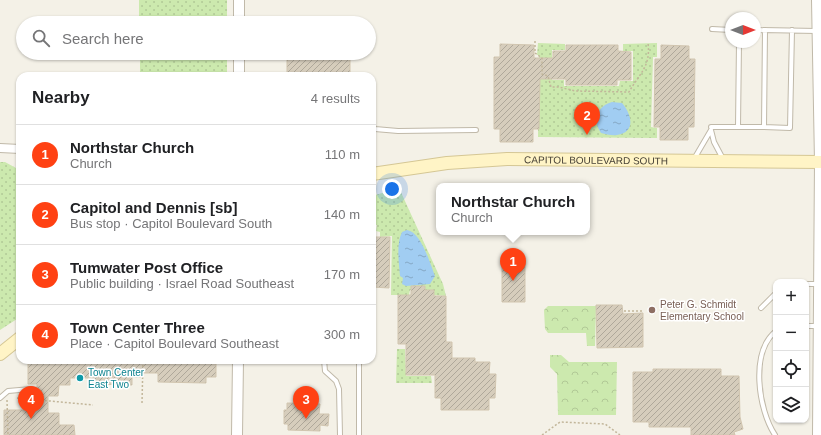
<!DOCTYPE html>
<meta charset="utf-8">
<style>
:root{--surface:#fff;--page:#f2f2f2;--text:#202124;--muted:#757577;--line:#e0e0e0;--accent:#ff4113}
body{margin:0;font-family:Arial,sans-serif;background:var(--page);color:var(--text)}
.controls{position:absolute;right:12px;bottom:12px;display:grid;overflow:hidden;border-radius:8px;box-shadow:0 1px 3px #0004}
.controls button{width:36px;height:36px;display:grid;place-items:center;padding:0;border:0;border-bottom:1px solid var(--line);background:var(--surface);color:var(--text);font:20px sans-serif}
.compass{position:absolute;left:725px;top:12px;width:36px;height:36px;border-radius:50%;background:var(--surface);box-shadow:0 1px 3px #0004;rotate:90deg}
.you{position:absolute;left:392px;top:189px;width:14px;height:14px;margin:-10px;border:3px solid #fff;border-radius:50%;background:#1a73e8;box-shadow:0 0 0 6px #1a73e833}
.badge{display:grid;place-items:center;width:26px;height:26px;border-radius:50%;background:var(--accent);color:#fff;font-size:13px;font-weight:700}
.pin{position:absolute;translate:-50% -33px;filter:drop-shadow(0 1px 2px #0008)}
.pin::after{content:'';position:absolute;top:21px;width:14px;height:12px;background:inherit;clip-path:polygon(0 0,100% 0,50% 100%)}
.popup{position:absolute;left:436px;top:183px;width:154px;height:52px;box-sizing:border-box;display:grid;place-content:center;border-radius:8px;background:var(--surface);filter:drop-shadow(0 1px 3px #0005);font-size:13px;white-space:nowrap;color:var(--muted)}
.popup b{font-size:15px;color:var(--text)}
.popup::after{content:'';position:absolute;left:50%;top:100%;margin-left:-8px;border:8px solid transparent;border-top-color:var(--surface)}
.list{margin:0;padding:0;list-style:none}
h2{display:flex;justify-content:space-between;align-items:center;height:52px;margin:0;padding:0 16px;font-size:17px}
h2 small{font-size:13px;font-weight:400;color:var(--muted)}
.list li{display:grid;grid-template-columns:26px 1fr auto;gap:12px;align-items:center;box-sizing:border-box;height:60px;padding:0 16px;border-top:1px solid var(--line)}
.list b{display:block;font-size:15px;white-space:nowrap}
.list p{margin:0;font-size:13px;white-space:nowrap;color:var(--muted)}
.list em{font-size:13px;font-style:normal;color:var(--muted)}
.icon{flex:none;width:22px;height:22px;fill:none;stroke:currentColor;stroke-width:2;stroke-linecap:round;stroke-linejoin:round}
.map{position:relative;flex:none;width:821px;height:435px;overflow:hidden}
.search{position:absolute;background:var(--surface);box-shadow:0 1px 3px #0004;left:16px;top:16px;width:360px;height:44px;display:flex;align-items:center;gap:10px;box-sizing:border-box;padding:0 14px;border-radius:22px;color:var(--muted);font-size:15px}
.panel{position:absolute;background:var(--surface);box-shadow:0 1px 3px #0004;left:16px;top:72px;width:360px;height:292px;border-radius:12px}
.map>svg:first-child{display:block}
.grass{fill:url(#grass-dots)}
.forest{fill:url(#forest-crowns)}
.water{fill:url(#water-ripples)}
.building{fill:url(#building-hatch);stroke:#d1c5af}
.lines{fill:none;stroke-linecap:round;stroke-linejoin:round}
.service-casing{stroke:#c0b9a9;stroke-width:6}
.minor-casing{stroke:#c0b9a9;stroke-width:10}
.tertiary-casing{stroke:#c0b9a9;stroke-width:12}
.secondary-casing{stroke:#d5c795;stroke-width:14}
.path{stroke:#c2b69a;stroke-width:1.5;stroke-dasharray:2 2;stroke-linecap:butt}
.service{stroke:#fff;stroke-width:4}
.minor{stroke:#fff;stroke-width:8}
.tertiary{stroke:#fff;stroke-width:10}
.secondary{stroke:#fff4c6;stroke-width:12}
.education-dot{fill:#8d6e63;stroke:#fff;stroke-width:1.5}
.culture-dot{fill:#0f9aa8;stroke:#fff;stroke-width:1.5}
.labels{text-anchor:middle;stroke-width:3;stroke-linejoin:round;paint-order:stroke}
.street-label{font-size:10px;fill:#474136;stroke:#fff}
.education-label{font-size:10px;fill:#785e54;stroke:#fff;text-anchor:start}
.culture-label{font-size:10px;fill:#0d838f;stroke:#fff;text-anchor:start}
</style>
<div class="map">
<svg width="821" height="435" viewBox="0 0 821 435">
<defs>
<pattern id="grass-dots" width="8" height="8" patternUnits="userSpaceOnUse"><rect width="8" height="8" fill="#cce9ae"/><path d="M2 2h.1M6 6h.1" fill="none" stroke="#b1c996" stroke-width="1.8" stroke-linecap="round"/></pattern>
<pattern id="forest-crowns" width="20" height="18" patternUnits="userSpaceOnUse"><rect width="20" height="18" fill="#cce9ae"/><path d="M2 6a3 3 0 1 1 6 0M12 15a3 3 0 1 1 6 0" fill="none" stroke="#b1c996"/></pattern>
<pattern id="water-ripples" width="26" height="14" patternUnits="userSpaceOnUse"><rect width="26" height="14" fill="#a1cdf2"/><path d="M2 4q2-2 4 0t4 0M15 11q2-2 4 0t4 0" fill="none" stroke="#85a8c5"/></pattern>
<pattern id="building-hatch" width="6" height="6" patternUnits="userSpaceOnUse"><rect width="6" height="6" fill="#d6cdbc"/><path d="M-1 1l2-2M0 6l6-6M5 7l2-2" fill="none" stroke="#afa89a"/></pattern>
</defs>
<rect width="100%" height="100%" fill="#f4f1e7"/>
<!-- grass -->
<path class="grass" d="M139 0H227V23H139Z
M538 43 565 44V50H552V80H564V86H619L620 81H633V51H623V44L657 43V57H653L651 127 657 128V138L538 137 539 55H537Z
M140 53H227V76H140Z
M0 162H5L16 168 20 190V317L0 330Z
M399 188 443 284 446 296 434 295V290H410L409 295H391L392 236 380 237V232L376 231 377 225H372V196Z
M397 349H405L406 376H431L432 383H396Z"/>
<!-- forest -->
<path class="forest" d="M548 306H596L595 346H587L586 333H548L545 329 544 310Z
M550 355H561L569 362H617L616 415H558L557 374 550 367Z"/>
<!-- water -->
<path class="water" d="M612 102 622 103C631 113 637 132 617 135 612 136 606 134 601 133 592 121 597 106 612 102Z
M407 230C421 232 430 263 435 276L430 284 406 286 402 284 403 278 400 276C399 263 396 244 402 232Z"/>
<!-- building -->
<path class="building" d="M500 44 534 45V58H553V51H566V45H618V51L631 52V80H617V85H566V79H540L539 129H533V142H500V129H494V57H500Z
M661 45 689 46V59H695L694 127H688V140H660V127H654L655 59H661Z
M287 53H350V76H287Z
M372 237H390L389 288 372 287Z
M507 254H519V260H525V302H502V260H507Z
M411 286H425V290H434V296H446V342H452V358H475V362H490L489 374H496L495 398H489V410H441V398H435V375H406V344H398V295H411Z
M596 305H622L623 314 643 313V347L597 348Z
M28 360H216V377H206V383L158 382V373H141V377H132V385L92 384V378H70V385H59L58 396H48V413H59V425H74L75 435H4V410H24V402H37V384H28Z
M653 369H721V376H739L740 417 743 429 734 432 735 435H691V427H649V422H633V372H653Z
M287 403 320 404 319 414H329L328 426 320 425V431L288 430V424H284V410H287Z"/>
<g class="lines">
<defs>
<path id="service" d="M712 29 731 30
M755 30 817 31
M765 30 764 127 790 128 792 30
M372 125 375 129 398 131 476 130
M711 127H738L739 42
M738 127H764
M694 159 711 130 714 142 723 159
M806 284H818
M761 308 776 293
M806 326H818
M324 360 325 371 336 381 339 389 340 435
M359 360V435
M0 398 8 391 31 389
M775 435C758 409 750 352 776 331"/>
<path id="minor" d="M0 148 20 149"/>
<path id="tertiary" d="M817 0 820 162 818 435
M239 23V0
M239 76V53
M237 435 238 360"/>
<g id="secondary">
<path id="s1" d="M372 174 447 163 507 159 821 162"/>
<path d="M0 354 20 338"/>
</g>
</defs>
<!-- service casing -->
<use href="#service" class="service-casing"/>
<!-- minor casing -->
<use href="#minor" class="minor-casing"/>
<!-- tertiary casing -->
<use href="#tertiary" class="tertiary-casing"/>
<!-- secondary casing -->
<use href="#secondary" class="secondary-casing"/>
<!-- path -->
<path class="path" d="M535 41V53L542 58V74L548 76 551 87H559L575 91 629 92C639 74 651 67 648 43
M624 311H642
M17 398 93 405
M7 400 8 435
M142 403 143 360
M542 435 560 422 605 424 620 435"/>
<!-- service -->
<use href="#service" class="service"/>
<!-- minor -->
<use href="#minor" class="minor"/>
<!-- tertiary -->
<use href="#tertiary" class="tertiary"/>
<!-- secondary -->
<use href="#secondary" class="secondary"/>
</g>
<!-- markers -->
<circle class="education-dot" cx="652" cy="310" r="4"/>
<circle class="culture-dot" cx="80" cy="378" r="4"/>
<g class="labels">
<!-- street labels -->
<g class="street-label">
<text dy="4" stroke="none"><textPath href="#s1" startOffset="225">CAPITOL BOULEVARD SOUTH</textPath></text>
</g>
<!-- education labels -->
<g class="education-label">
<text x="660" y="308">Peter G. Schmidt<tspan x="660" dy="12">Elementary School</tspan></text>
</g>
<!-- culture labels -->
<g class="culture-label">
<text x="88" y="376">Town Center<tspan x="88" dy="12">East Two</tspan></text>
</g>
</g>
</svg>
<div class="controls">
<button>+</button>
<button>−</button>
<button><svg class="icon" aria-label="locate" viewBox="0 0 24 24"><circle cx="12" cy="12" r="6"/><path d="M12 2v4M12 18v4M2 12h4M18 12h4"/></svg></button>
<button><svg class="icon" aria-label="layers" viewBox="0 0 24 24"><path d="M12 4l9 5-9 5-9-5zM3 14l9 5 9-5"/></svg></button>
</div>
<svg class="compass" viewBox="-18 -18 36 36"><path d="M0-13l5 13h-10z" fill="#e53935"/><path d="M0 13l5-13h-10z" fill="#757577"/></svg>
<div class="you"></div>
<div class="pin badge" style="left:513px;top:281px">1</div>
<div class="popup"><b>Northstar Church</b>Church</div>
<div class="pin badge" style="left:587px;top:135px">2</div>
<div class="pin badge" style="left:306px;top:419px">3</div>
<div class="pin badge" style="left:31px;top:419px">4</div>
<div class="search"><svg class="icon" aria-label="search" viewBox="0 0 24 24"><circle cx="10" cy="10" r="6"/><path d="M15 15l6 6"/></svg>Search here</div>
<section class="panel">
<h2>Nearby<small>4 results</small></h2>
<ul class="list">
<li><span class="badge">1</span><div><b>Northstar Church</b><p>Church</p></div><em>110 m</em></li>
<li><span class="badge">2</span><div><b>Capitol and Dennis [sb]</b><p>Bus stop · Capitol Boulevard South</p></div><em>140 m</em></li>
<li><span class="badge">3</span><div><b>Tumwater Post Office</b><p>Public building · Israel Road Southeast</p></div><em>170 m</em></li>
<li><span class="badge">4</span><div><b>Town Center Three</b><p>Place · Capitol Boulevard Southeast</p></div><em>300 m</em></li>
</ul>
</section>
</div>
